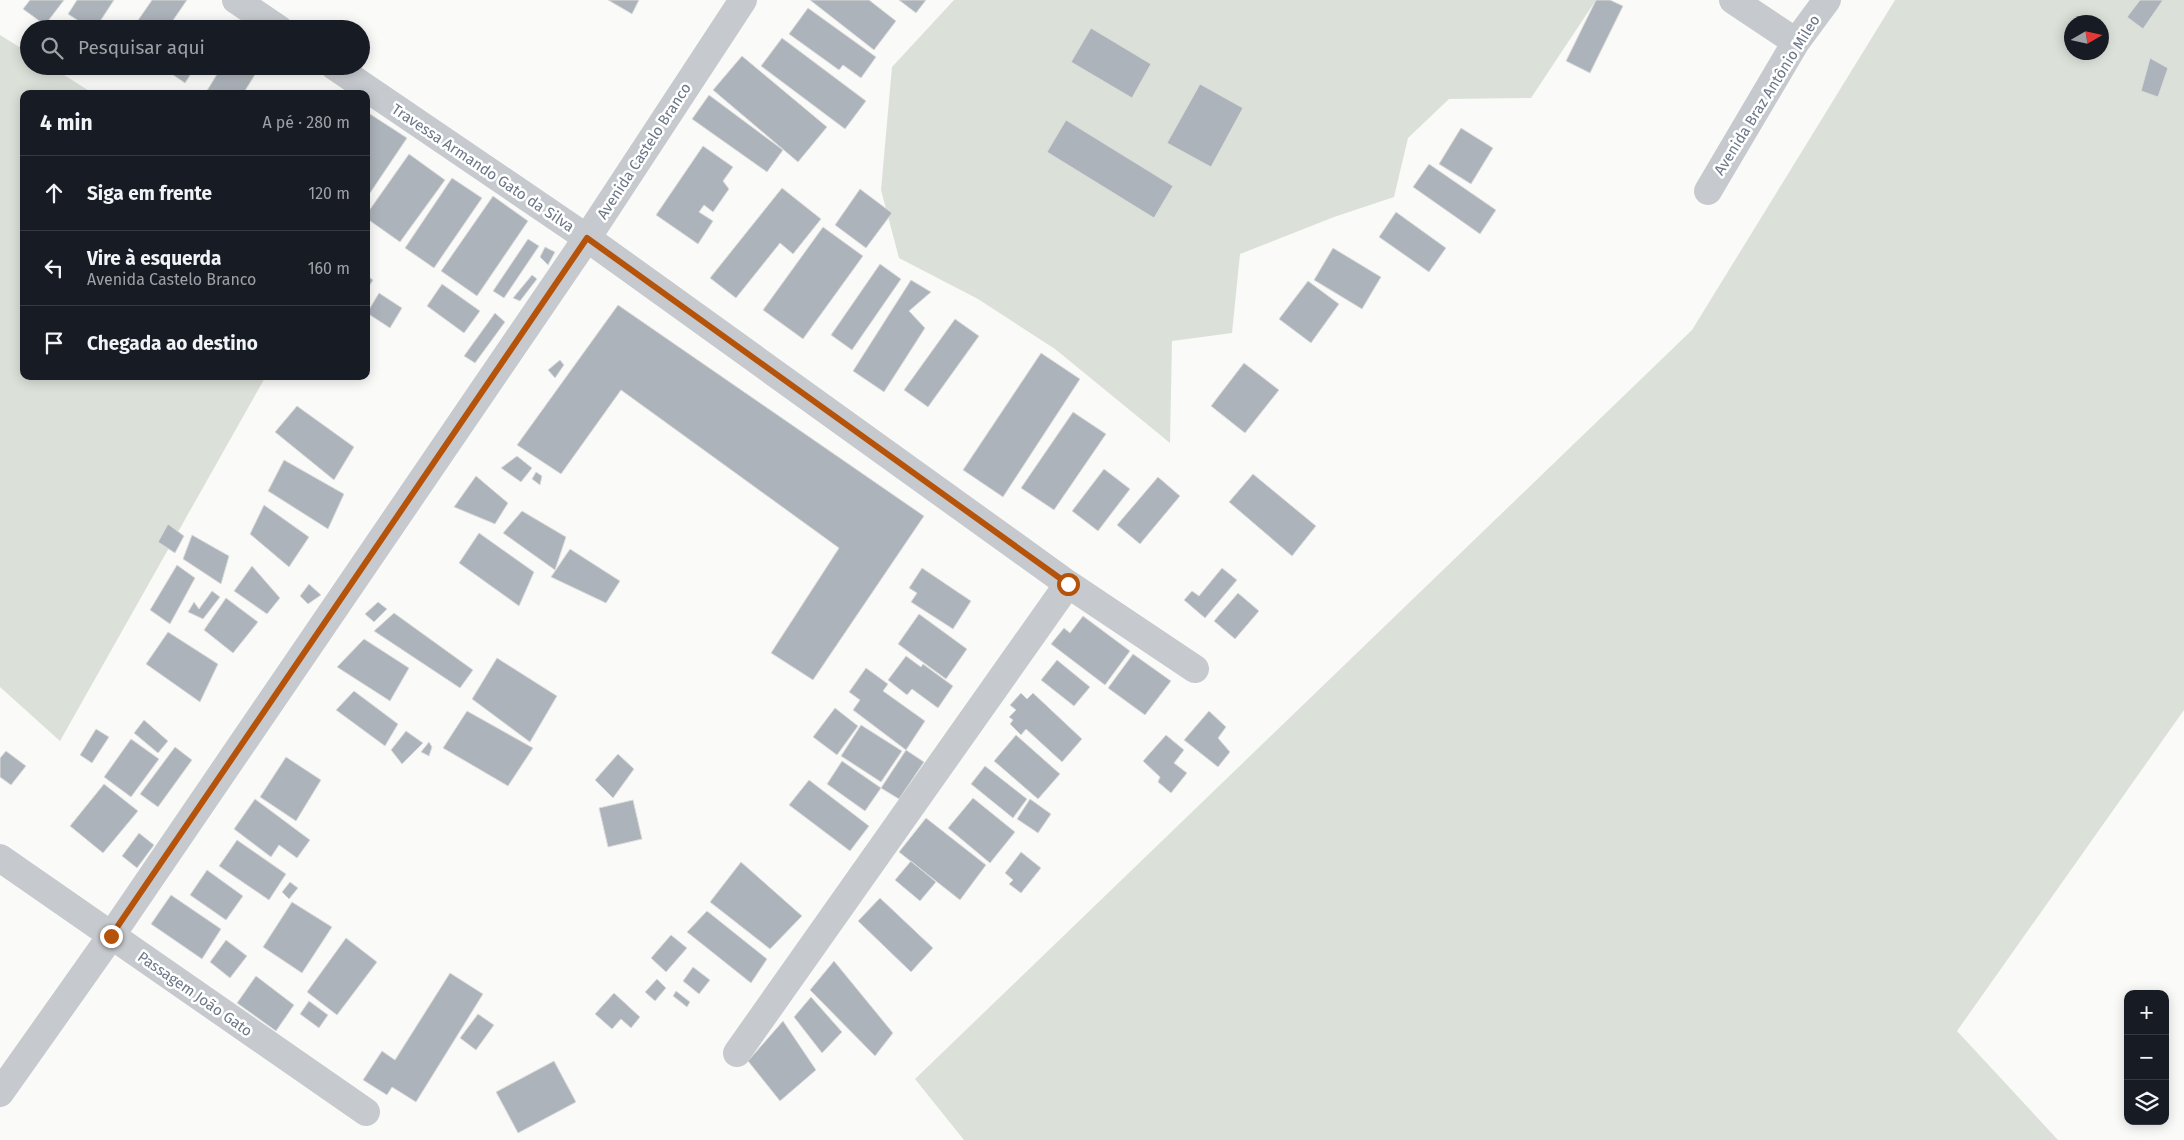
<!DOCTYPE html>
<html lang="pt">
<meta charset="utf-8">
<style>
:root{--surface:#171b24;--page:#242831;--text:#f1f3f6;--muted:#9ea1a6;--line:#363941}
body{margin:0;font-family:"Fira Sans",sans-serif;background:var(--page);color:var(--text)}
.controls{position:absolute;right:15px;bottom:15px;display:grid;overflow:hidden;border-radius:10px;box-shadow:0 2px 12px #0003}
.controls button{width:45px;height:45px;display:grid;place-items:center;padding:0;border:0;border-bottom:1px solid var(--line);background:var(--surface);color:var(--text);font:25px sans-serif}
.compass{position:absolute;left:2064px;top:15px;width:45px;height:45px;border-radius:50%;background:var(--surface);box-shadow:0 2px 12px #0003;rotate:81deg}
.stop{position:absolute;width:15px;height:15px;margin:-11px;border:4px solid #b45309;border-radius:50%;background:#fff}
.stop.end{background:#b45309;border-color:#fff;box-shadow:0 1px 5px #0008}
.list{margin:0;padding:0;list-style:none}
h2{display:flex;justify-content:space-between;align-items:center;height:65px;margin:0;padding:0 20px;font-size:21px}
h2 small{font-size:16px;font-weight:400;color:var(--muted)}
.list li{display:grid;grid-template-columns:32px 1fr auto;gap:15px;align-items:center;box-sizing:border-box;height:75px;padding:0 20px;border-top:1px solid var(--line)}
.list b{display:block;font-size:19px;white-space:nowrap}
.list p{margin:0;font-size:16px;white-space:nowrap;color:var(--muted)}
.list em{font-size:16px;font-style:normal;color:var(--muted)}
.icon{flex:none;width:28px;height:28px;fill:none;stroke:currentColor;stroke-width:2;stroke-linecap:round;stroke-linejoin:round}
.map{position:relative;flex:none;width:2184px;height:1140px;overflow:hidden}
.search{position:absolute;background:var(--surface);box-shadow:0 2px 12px #0003;left:20px;top:20px;width:350px;height:55px;display:flex;align-items:center;gap:12px;box-sizing:border-box;padding:0 18px;border-radius:28px;color:var(--muted);font-size:19px}
.panel{position:absolute;background:var(--surface);box-shadow:0 2px 12px #0003;left:20px;top:90px;width:350px;height:290px;border-radius:10px}
.map>svg:first-child{display:block}
.green{fill:#dbe1d9;fill-rule:evenodd}
.building{fill:#adb3ba;stroke:#dcdcda}
.lines{fill:none;stroke-linecap:round;stroke-linejoin:round}
.street{stroke:#c6c9cd;stroke-width:28}
.route{stroke:#b45309;stroke-width:6}
.labels{text-anchor:middle;stroke-width:5;stroke-linejoin:round;paint-order:stroke}
.street-label{font-size:15px;fill:#6b7687;stroke:#fff}
</style>
<div class="map">
<svg width="2184" height="1140" viewBox="0 0 2184 1140">
<rect width="100%" height="100%" fill="#fafaf8"/>
<!-- green -->
<path class="green" d="M954 0H1596L1531 98 1449 99 1408 138 1394 197 1334 217 1240 254 1232 333 1172 341 1170 443 1055 349 978 299 899 258 881 190 892 67Z
M1895 0H2184V710L1957 1031 2058 1140H964L915 1079 1692 330ZM2072 22H2102V52H2072Z
M0 35 29 53V66H50L94 94H24V376H266L60 741 0 687Z"/>
<!-- building -->
<path class="building" d="M30 0H64L45 25 23 9Z
M77 0H114L95 29H91L68 14Z
M152 0H187L167 29H132Z
M608 0H639L632 14Z
M810 0H869L896 21 874 50Z
M899 0H926L916 13Z
M1596 0H1610L1623 6 1590 73 1566 61Z
M2140 0H2163L2143 29 2127 17Z
M808 8 876 57 861 78 843 65 839 70 789 34Z
M182 23 191 29H178Z
M1091 28 1151 64 1132 98 1071 62Z
M782 38 866 101 845 129 761 66Z
M742 56 827 127 798 162 713 90Z
M2150 58 2168 68 2158 97 2141 91Z
M160 66H196L185 83Z
M222 66H257L259 68 243 94H205Z
M1200 84 1243 108 1211 167 1167 143Z
M709 95 783 150 767 172 692 119Z
M370 114 407 138 366 199V119Z
M1066 120 1173 186 1154 218 1047 152Z
M1461 128 1493 148 1471 184 1439 164Z
M703 146 733 167 723 181 729 189 713 212 704 205 699 212 713 221 698 244 656 215Z
M409 154 445 180 400 242 366 218V215Z
M1429 164 1496 210 1480 234 1413 187Z
M452 178 482 198 434 268 405 248Z
M782 188 821 219 793 254 780 243 736 298 710 278Z
M860 189 892 213 866 248 835 225Z
M493 196 528 221 477 296 441 271Z
M1396 212 1446 248 1429 272 1379 237Z
M823 227 863 256 803 339 763 310Z
M528 239 539 246 504 298 493 291Z
M545 247 555 252 548 265 540 257Z
M1333 248 1381 277 1362 309 1314 280Z
M880 264 901 279 852 350 831 335Z
M366 275 373 280 366 291Z
M532 275 537 279 520 301 513 298Z
M911 280 931 292 909 311 925 328 884 392 853 371Z
M1308 281 1339 304 1311 343 1279 319Z
M442 284 480 311 464 333 427 306Z
M379 293 402 308 390 328 367 313Z
M618 305 924 516 813 680 771 653 839 548 621 390 561 474 517 445Z
M495 313 505 322 475 363 464 356Z
M955 319 979 336 928 407 904 390Z
M1041 353 1080 379 1003 497 963 470Z
M560 360 564 365 555 378 548 370Z
M1244 363 1279 390 1245 433 1211 406Z
M297 406 354 447 334 480 275 432Z
M1073 412 1106 434 1054 510 1021 488Z
M517 456 532 468 521 482 501 468Z
M284 460 344 494 328 529 268 491Z
M1104 469 1130 489 1098 531 1072 511Z
M536 472 542 476 540 485 532 479Z
M1253 474 1316 526 1292 556 1229 502Z
M476 476 508 503 495 524 454 507Z
M1158 477 1180 496 1140 544 1117 525Z
M264 505 309 537 289 567 250 534Z
M522 511 566 537 555 570 503 533Z
M168 524 184 536 175 553 158 542Z
M479 533 534 572 519 606 459 563Z
M192 535 229 556 221 584 183 559Z
M570 549 620 581 606 603 551 577Z
M177 565 195 578 170 624 150 610Z
M252 566 280 598 267 614 234 591Z
M922 568 971 601 953 629 911 602 917 593 909 588Z
M1222 568 1237 580 1205 618 1184 600 1192 591 1199 596Z
M309 584 321 595 308 604 300 596Z
M212 591 220 597 203 619 188 612 194 602 199 609Z
M1238 593 1259 611 1235 639 1214 621Z
M226 598 258 622 233 653 204 630Z
M378 602 387 609 374 622 365 614Z
M394 613 473 670 460 688 374 631Z
M919 614 967 649 946 679 898 644Z
M1083 616 1130 651 1105 685 1051 644 1064 628 1070 633Z
M168 632 218 664 200 702 146 664Z
M364 639 409 668 390 701 337 667Z
M1133 654 1171 681 1145 715 1108 688Z
M906 656 921 667 923 664 953 686 938 708 912 689 907 695 888 680Z
M497 658 557 696 530 742 472 699Z
M1057 660 1090 687 1074 706 1041 680Z
M866 668 888 684 883 691 925 721 906 750 853 710 860 700 849 692Z
M354 691 398 724 385 746 336 710Z
M1021 693 1027 699 1033 693 1082 739 1062 762 1026 729 1021 735 1010 724 1013 720 1009 717 1016 710 1010 705Z
M835 708 858 726 837 755 813 737Z
M467 711 533 748 508 786 443 748Z
M1209 711 1226 727 1218 738 1230 752 1218 767 1184 740Z
M144 720 168 741 158 753 134 733Z
M861 725 902 751 881 782 841 756Z
M96 729 109 737 92 763 80 755Z
M406 731 423 743 402 764 391 750Z
M1016 735 1060 774 1038 799 994 761Z
M1166 735 1184 750 1174 763 1187 773 1171 793 1158 782 1160 777 1143 761Z
M131 739 159 759 131 797 104 777Z
M429 742 432 747 429 756 421 752Z
M175 747 192 760 158 807 140 794Z
M906 750 924 762 899 799 881 788Z
M6 751 26 766 11 785 0 777V758Z
M618 754 634 769 613 798 595 780Z
M286 757 321 780 296 821 260 797Z
M842 761 881 788 865 811 827 784Z
M985 766 1027 799 1013 818 971 784Z
M809 780 869 826 850 851 789 805Z
M104 784 138 811 103 853 70 826Z
M973 798 1015 832 990 863 948 828Z
M255 799 310 840 297 858 279 845 271 857 234 829Z
M1030 799 1051 814 1038 833 1017 819Z
M633 800 642 839 608 847 599 808Z
M926 818 986 865 960 900 899 852Z
M139 833 154 845 137 868 122 856Z
M237 840 286 874 269 900 219 866Z
M1021 852 1041 868 1021 893 1009 884 1013 880 1005 873Z
M911 861 936 882 920 901 895 880Z
M741 862 802 916 770 949 710 902Z
M207 870 243 896 226 920 190 895Z
M290 882 298 888 289 899 282 892Z
M171 895 221 929 202 959 151 924Z
M880 898 933 948 911 972 858 921Z
M292 902 332 927 302 973 263 947Z
M707 911 767 959 751 983 687 932Z
M671 935 687 948 666 972 651 958Z
M346 938 377 962 337 1015 307 992Z
M226 940 247 956 230 978 210 962Z
M834 961 893 1033 875 1056 810 990Z
M693 967 710 980 699 994 683 981Z
M450 973 483 994 416 1102 392 1087 387 1095 363 1080 382 1051 395 1060Z
M256 976 294 1005 276 1031 237 1003Z
M657 979 666 988 655 1001 645 992Z
M676 991 690 1002 687 1007 673 996Z
M614 993 640 1017 631 1028 621 1019 612 1029 595 1014Z
M811 997 842 1032 822 1053 794 1017Z
M309 1001 328 1015 319 1028 300 1014Z
M478 1014 494 1025 476 1050 460 1038Z
M783 1021 816 1070 780 1101 748 1061Z
M554 1061 576 1102 518 1133 496 1092Z"/>
<g class="lines">
<!-- street -->
<path class="street" d="M236 0 279 29
M1733 0 1796 42
M334 66 587 238 1068 584 1195 669
M1708 191 1796 42 1827 0
M0 858 366 1112
M737 1053 1068 584
M0 1093 111 936 587 238 743 0"/>
</g>
<g class="lines">
<!-- route -->
<path class="route" d="M111 936 587 238 1068 584"/>
</g>
<g class="labels">
<!-- street labels -->
<g class="street-label">
<text transform="translate(1767 95) rotate(-58)" y="5">Avenida Braz Antônio Mileo</text>
<text transform="translate(644 151) rotate(-57)" y="5">Avenida Castelo Branco</text>
<text transform="translate(483 168) rotate(34)" y="5">Travessa Armando Gato da Silva</text>
<text transform="translate(195 994) rotate(35)" y="5">Passagem João Gato</text>
</g>
</g>
</svg>
<div class="controls">
<button>+</button>
<button>−</button>
<button><svg class="icon" aria-label="layers" viewBox="0 0 24 24"><path d="M12 4l9 5-9 5-9-5zM3 14l9 5 9-5"/></svg></button>
</div>
<svg class="compass" viewBox="-18 -18 36 36"><path d="M0-13l5 13h-10z" fill="#e53935"/><path d="M0 13l5-13h-10z" fill="#9ea1a6"/></svg>
<div class="stop" style="left:1068px;top:584px"></div>
<div class="stop end" style="left:111px;top:936px"></div>
<div class="search"><svg class="icon" aria-label="search" viewBox="0 0 24 24"><circle cx="10" cy="10" r="6"/><path d="M15 15l6 6"/></svg>Pesquisar aqui</div>
<section class="panel">
<h2>4 min<small>A pé · 280 m</small></h2>
<ul class="list">
<li><svg class="icon" aria-label="ahead" viewBox="0 0 24 24"><path d="M12 20V5M6 11l6-6 6 6"/></svg><div><b>Siga em frente</b></div><em>120 m</em></li>
<li><svg class="icon" aria-label="left" viewBox="0 0 24 24"><path d="M17 20v-9H6M10 6l-5 5 5 5"/></svg><div><b>Vire à esquerda</b><p>Avenida Castelo Branco</p></div><em>160 m</em></li>
<li><svg class="icon" aria-label="arrive" viewBox="0 0 24 24"><path d="M6 21V4h12l-3 4 3 4H6"/></svg><div><b>Chegada ao destino</b></div></li>
</ul>
</section>
</div>
